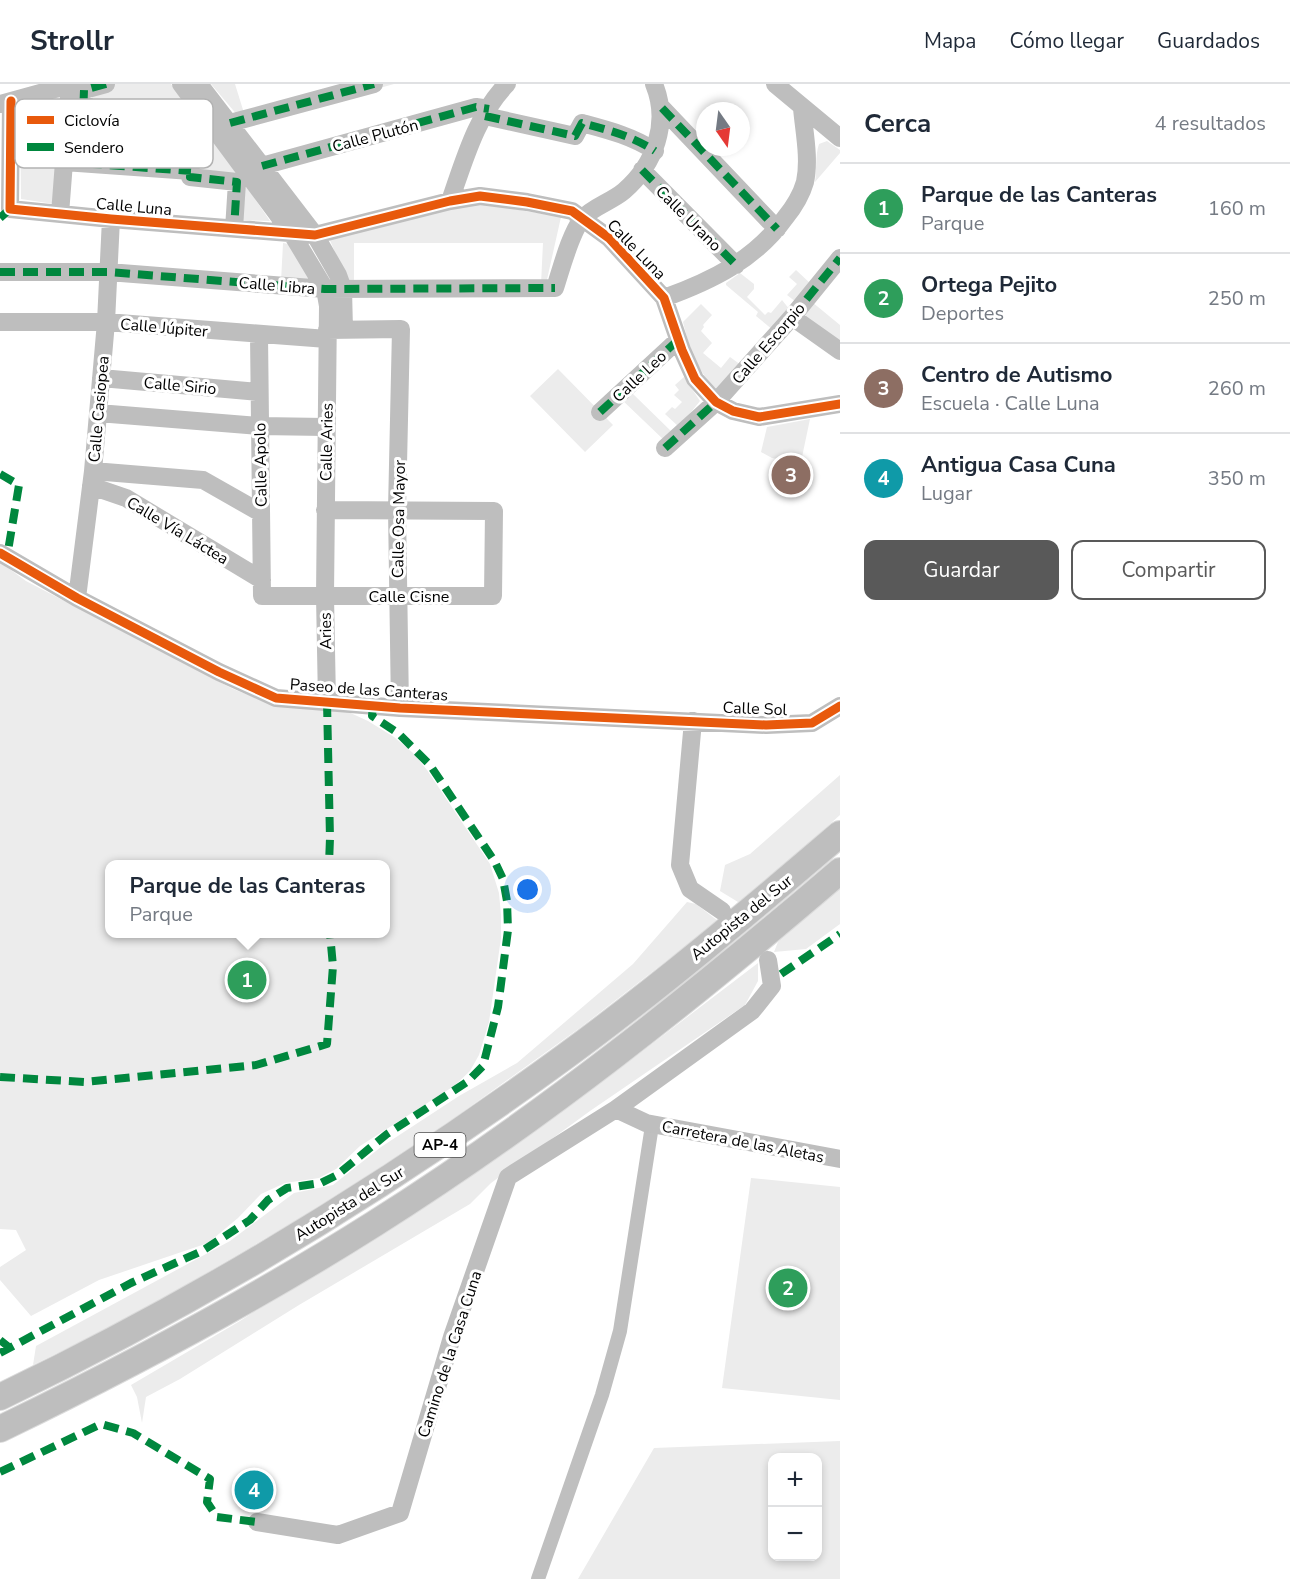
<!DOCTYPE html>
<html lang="es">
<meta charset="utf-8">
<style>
:root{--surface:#fff;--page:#f6f6f7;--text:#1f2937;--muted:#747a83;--line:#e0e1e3;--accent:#595959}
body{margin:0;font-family:"Nunito Sans",sans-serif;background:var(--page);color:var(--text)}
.controls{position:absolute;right:18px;bottom:18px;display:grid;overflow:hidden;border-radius:12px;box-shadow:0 3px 9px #0003}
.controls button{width:54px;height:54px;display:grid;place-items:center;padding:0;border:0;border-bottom:2px solid var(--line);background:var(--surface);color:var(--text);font:30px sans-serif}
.compass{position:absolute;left:696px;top:18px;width:54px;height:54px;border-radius:50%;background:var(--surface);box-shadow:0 3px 9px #0003;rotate:166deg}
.you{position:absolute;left:528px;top:806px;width:21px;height:21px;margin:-15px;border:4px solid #fff;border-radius:50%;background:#1a73e8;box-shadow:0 0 0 9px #1a73e833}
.badge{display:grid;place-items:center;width:39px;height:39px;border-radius:50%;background:var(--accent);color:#fff;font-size:20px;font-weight:700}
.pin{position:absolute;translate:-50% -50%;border:3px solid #fff;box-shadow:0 2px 6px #0006}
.popup{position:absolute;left:105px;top:776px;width:285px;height:78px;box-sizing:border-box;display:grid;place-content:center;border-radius:12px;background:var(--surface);filter:drop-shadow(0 2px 4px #0005);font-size:20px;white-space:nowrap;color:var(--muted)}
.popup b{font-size:22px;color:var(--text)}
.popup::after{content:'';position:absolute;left:50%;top:100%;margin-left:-12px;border:12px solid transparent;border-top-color:var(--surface)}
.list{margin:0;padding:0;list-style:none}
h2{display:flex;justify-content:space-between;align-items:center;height:78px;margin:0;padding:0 24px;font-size:26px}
h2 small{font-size:20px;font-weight:400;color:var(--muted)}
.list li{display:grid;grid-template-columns:39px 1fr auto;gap:18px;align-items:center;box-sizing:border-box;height:90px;padding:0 24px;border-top:2px solid var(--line)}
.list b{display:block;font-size:22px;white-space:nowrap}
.list p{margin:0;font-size:20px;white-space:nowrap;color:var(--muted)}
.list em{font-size:20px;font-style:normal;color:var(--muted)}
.actions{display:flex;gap:12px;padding:18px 24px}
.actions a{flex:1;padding:14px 0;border:2px solid var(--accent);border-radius:12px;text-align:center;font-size:21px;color:var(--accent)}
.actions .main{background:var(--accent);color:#fff}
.map{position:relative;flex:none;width:840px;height:1495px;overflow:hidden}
header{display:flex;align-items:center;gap:36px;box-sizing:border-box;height:84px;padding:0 30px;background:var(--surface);border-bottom:2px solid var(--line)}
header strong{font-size:28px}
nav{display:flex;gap:33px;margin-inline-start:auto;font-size:21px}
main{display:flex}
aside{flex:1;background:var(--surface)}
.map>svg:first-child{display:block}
.green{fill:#ececec;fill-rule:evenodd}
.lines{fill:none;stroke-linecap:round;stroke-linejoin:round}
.canal{stroke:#bfbfbf;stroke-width:14}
.highway-casing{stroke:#dbdbdb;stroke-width:28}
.minor{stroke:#bebebe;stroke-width:18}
.highway{stroke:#bebebe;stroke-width:26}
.quiet{stroke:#00873e;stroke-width:8;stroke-dasharray:15 8;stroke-linecap:butt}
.cycleway-casing{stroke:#fff;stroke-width:13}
.cycleway{stroke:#e8590c;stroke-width:9}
.labels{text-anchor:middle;stroke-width:6;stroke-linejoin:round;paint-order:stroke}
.shield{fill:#fff;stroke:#4c4c4c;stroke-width:1.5}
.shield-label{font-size:15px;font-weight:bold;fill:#000}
.street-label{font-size:16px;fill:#000;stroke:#fff}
.key{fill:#fff;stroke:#b2b2b2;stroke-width:1.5}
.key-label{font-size:16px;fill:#000}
</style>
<header>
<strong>Strollr</strong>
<nav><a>Mapa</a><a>Cómo llegar</a><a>Guardados</a></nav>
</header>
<main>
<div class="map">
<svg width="840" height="1495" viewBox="0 0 840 1495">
<rect width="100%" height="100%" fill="#fff"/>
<!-- green -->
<path class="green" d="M99 0H171L201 36 270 137 235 136 236 98 190 93 192 46 81 35Z
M211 0H235L244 29 357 0H394L249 41 238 32Z
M62 11 54 120 21 115 20 21Z
M827 57 840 66V69L815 98C817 86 815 71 819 60Z
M484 120 561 133 546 200H541L543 159H354V199H348L329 154 448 125Z
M283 159 289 160 319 202 281 198Z
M796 186 811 200 796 218 787 211 797 200 789 193Z
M740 189 754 200V205L747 213 765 231 768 228 771 229 782 216 790 226 773 246 756 232 758 228 726 201V199Z
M812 218 840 241V261L801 232Z
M701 220 712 231 703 241 704 243 701 247 712 259 703 269 721 284 730 273 741 281 717 305C698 291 688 259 683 238Z
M558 285 613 341 585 368 530 312Z
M684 293 700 317 679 343 665 330 672 323 675 325 682 318 674 311 679 306 675 301Z
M632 309 673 349 666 358 620 314Z
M810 335 802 373 789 371 788 377 772 374 761 368 767 343Z
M0 478 26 497 233 605 269 619 344 626 368 637 394 653 413 669 427 686 490 780 499 809 501 831V854L489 938 479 971 470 987 454 1002 360 1062 336 1085 319 1094 285 1099 261 1110 238 1134 208 1159 99 1196 31 1232 0 1196V1183L26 1166 16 1146 0 1145ZM109 780H385V850H109Z
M840 691V731L746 815 738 818 720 807 725 781 750 770Z
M840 803V840L806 865 774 868 778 858Z
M687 818 696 820 718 837 581 943 382 1086 133 1232 33 1281 36 1262 230 1157 294 1109 333 1101 381 1063 459 1012 517 979 633 880Z
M758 879V897L745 921 590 1027 491 1099 470 1120 299 1221 180 1295 146 1313 142 1339 137 1313 131 1301 240 1237 534 1046 623 982Z
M751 1094 840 1103V1316L722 1304Z
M840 1357V1495H578L654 1364ZM772 1374H818V1472H772Z"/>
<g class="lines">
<!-- canal -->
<path class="canal" d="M538 1495 602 1311 620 1247 651 1048"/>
<defs>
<path id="highway" d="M0 1313C198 1218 385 1104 563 974 659 904 750 827 840 750
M0 1345C128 1283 254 1216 374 1140 539 1036 692 914 840 787"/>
</defs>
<!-- highway casing -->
<use href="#highway" class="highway-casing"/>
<!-- minor -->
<path class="minor" d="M106 0 84 6 83 32 194 43 190 93 237 98 234 145
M181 0 292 150 325 205 328 222 325 512 327 618
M199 0 315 151 338 191 343 205 344 246
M775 0 840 54
M0 20 73 0
M662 24 777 145
M485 32 575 52 582 39C608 46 632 52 655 67
M230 39 374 0
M64 78 191 87
M262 82 476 23 489 25
M642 86 736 181
M450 117C464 77 477 30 507 0
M10 125 111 135 315 151 450 117 480 112 527 118 572 127 609 154 664 214 682 266 695 295 716 318 733 327 759 333 840 320
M10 125 11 17
M60 130 70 0
M0 188H108L325 205 555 204C561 186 570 150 582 135 592 123 611 118 624 107 655 80 670 39 654 0
M664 214C711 197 755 176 785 134 794 123 801 112 805 98 810 75 804 47 802 24
M792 233 840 267
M0 238H106L327 255
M327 246 401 245 397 426 400 624
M259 251 262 512H493L494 427 325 426
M101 294 259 308
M600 328 678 256
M98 329 259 342 326 343
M665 364 716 318 792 233 840 174
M93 387 203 396 261 429
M91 402 126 414 262 496
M0 469 77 514 219 588 276 614 400 624 766 641 812 639 840 622
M77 514 93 387 106 238 111 135
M693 637 680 781 690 805 722 827
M768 876 772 902 752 927 616 1025 646 1039 840 1075
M257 1438 338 1451 400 1429 452 1253 508 1093 616 1025"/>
<!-- highway -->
<use href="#highway" class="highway"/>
<!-- quiet -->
<path class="quiet" d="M106 0 84 6 83 32 194 43 190 93 237 98 234 145
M662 24 777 145
M67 31 83 32
M485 32 575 52 582 39C608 46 632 52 655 67
M230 39 374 0
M64 78 191 87
M262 82 476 23 489 25
M642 86 736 181
M0 134 10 125
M0 188H108L325 205 555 204
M792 233 840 174
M600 328 678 256
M665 364 716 318
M0 390 19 401 7 473
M327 618 330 754 329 780
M781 890 840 850
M0 993 85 998 256 981 327 960 333 882 330 850
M0 1256 10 1264
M0 1269 131 1199 202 1167 250 1136 268 1116 287 1104 321 1099 337 1091 387 1050 467 998 483 982 498 923 508 846 507 817 503 795 495 778 430 681 398 649 372 632 373 622
M0 1388 101 1340 133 1349 210 1395 207 1418 217 1433 257 1438"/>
<defs>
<path id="cycleway" d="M11 17 10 125 111 135 315 151 450 117 480 112 527 118 572 127 609 154 664 214 682 266 695 295 716 318 733 327 759 333 840 320
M0 469 77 514 219 588 276 614 400 624 766 641 812 639 840 622"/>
</defs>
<!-- cycleway casing -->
<use href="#cycleway" class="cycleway-casing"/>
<!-- cycleway -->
<use href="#cycleway" class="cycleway"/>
</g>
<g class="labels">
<!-- shield labels -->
<rect class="shield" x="414.5" y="1049" width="51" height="24" rx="4.5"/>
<g class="shield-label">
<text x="440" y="1066">AP-4</text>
</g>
<!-- street labels -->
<g class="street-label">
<text transform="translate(375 51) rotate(-15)" y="6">Calle Plutón</text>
<text transform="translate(134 122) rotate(5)" y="6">Calle Luna</text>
<text transform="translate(689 134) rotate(45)" y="6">Calle Urano</text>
<text transform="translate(637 165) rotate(46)" y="6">Calle Luna</text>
<text transform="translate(277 201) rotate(5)" y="6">Calle Libra</text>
<text transform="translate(164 243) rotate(5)" y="6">Calle Júpiter</text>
<text transform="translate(768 259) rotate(-49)" y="6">Calle Escorpio</text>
<text transform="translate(639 292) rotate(-43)" y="6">Calle Leo</text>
<text transform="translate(180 301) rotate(5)" y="6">Calle Sirio</text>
<text transform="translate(98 325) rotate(-85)" y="6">Calle Casiopea</text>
<text transform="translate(326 358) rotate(-89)" y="6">Calle Aries</text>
<text transform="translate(260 381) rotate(-91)" y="6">Calle Apolo</text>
<text transform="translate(398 435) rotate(-89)" y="6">Calle Osa Mayor</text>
<text transform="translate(178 446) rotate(31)" y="6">Calle Vía Láctea</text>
<text x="409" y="518">Calle Cisne</text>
<text transform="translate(325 547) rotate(-91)" y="6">Aries</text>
<text transform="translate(369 605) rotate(4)" y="6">Paseo de las Canteras</text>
<text transform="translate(755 624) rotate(2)" y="6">Calle Sol</text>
<text transform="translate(741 833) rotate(-39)" y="6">Autopista del Sur</text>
<text transform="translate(743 1057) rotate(11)" y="6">Carretera de las Aletas</text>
<text transform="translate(349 1119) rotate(-32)" y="6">Autopista del Sur</text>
<text transform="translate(449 1270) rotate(-72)" y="6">Camino de la Casa Cuna</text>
</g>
</g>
<!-- legend -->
<rect x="15" y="15" width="198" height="69" rx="9" class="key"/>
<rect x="27" y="32" width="27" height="8" fill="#e8590c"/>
<rect x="27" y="59" width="27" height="8" fill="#00873e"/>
<g class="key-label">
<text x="64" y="42">Ciclovía</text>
<text x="64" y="69">Sendero</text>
</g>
</svg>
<div class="controls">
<button>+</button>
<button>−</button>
</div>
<svg class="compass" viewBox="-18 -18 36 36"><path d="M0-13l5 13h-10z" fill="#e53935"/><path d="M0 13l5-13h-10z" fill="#747a83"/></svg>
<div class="you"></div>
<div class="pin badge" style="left:247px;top:896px;background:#2e9e5b">1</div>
<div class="popup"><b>Parque de las Canteras</b>Parque</div>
<div class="pin badge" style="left:788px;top:1204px;background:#2e9e5b">2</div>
<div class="pin badge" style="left:791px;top:391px;background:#8d6e63">3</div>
<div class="pin badge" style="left:254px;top:1406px;background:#0f9aa8">4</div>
</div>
<aside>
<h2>Cerca<small>4 resultados</small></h2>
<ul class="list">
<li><span class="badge" style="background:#2e9e5b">1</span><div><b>Parque de las Canteras</b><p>Parque</p></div><em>160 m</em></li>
<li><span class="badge" style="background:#2e9e5b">2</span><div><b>Ortega Pejito</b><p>Deportes</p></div><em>250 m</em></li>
<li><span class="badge" style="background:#8d6e63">3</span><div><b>Centro de Autismo</b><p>Escuela · Calle Luna</p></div><em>260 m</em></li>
<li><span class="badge" style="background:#0f9aa8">4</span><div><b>Antigua Casa Cuna</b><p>Lugar</p></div><em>350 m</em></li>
</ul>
<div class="actions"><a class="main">Guardar</a><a>Compartir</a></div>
</aside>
</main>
